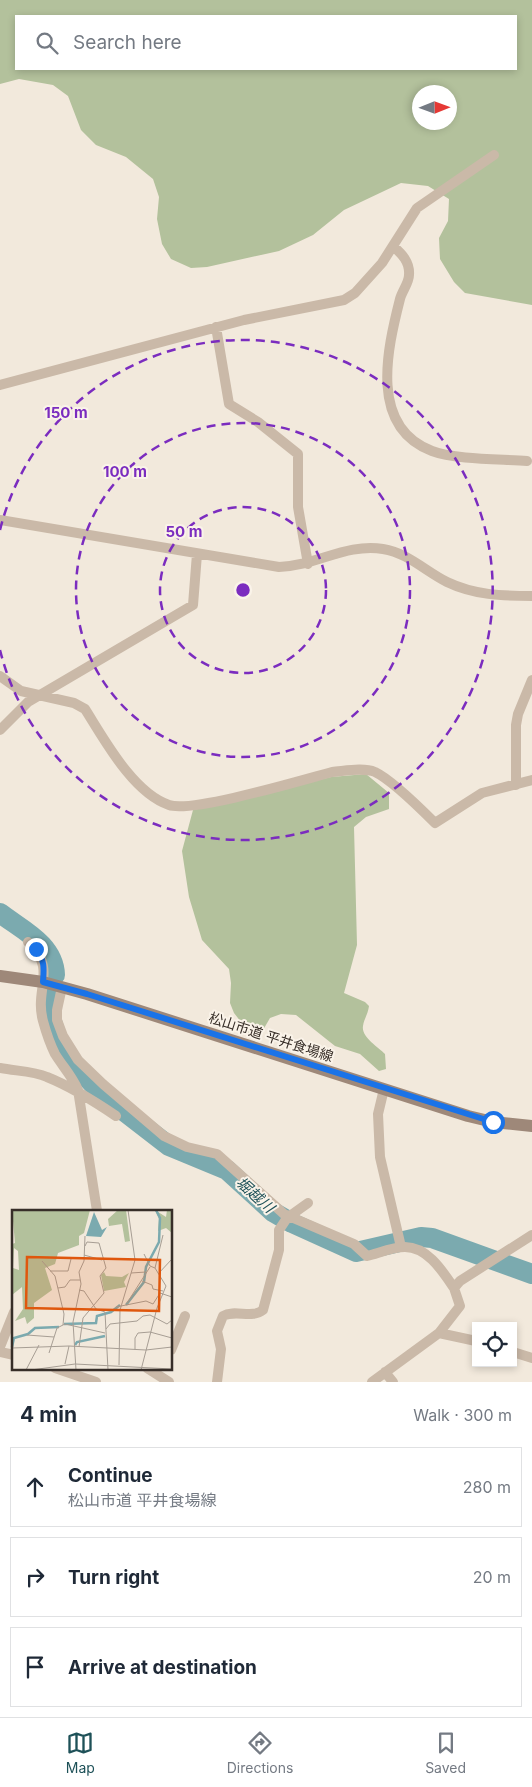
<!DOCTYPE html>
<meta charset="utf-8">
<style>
:root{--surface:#fff;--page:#f6f6f7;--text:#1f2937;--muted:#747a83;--line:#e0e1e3;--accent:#1e5158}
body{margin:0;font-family:Inter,"Noto Sans JP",sans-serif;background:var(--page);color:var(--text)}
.controls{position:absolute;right:15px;bottom:15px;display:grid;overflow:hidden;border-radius:0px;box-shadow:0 2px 8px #0003}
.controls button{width:45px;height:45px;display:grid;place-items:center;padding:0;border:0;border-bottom:1px solid var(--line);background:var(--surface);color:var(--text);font:25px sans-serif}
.compass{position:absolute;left:412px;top:85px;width:45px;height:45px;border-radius:50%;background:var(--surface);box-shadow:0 2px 8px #0003;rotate:89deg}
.stop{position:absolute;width:15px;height:15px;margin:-11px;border:4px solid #1a73e8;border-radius:50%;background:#fff}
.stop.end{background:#1a73e8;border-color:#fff;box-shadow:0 1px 5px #0008}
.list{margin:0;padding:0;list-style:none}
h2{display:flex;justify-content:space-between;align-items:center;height:65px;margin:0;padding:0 20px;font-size:21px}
h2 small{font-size:16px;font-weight:400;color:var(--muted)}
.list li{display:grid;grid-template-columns:32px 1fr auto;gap:15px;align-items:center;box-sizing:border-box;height:80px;margin:0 10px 10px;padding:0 10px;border:1px solid var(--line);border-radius:0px}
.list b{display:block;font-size:19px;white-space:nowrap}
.list p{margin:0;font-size:16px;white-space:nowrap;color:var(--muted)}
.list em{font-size:16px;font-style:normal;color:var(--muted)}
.icon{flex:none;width:28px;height:28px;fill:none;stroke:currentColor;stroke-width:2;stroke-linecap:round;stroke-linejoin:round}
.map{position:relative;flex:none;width:532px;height:1382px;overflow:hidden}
.search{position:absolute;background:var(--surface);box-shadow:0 2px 8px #0003;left:15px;right:15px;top:15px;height:55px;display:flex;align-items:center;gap:12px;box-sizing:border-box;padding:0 18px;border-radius:0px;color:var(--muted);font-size:19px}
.sheet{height:335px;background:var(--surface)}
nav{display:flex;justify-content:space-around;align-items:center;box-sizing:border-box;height:70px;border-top:1px solid var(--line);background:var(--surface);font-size:14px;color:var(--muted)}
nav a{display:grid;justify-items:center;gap:2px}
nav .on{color:var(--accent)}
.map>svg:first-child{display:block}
.green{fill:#b3c19c;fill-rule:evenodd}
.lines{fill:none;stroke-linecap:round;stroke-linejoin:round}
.river{stroke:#7baaaf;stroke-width:20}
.street{stroke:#cab9a8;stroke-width:10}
.secondary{stroke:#9e8879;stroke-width:12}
.route{stroke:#1a73e8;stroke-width:6}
.ring{fill:none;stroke:#7b2cbf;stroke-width:2.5;stroke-dasharray:9 6}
.labels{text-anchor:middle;stroke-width:4;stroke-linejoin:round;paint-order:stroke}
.street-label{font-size:14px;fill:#372e28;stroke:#faf3e9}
.water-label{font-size:15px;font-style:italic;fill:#1e5158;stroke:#faf3e9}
.inset-river{fill:none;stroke:#7baaaf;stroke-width:2.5}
.inset-road{fill:none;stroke:#a79e94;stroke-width:1}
.view{fill:#df570d;fill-opacity:0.15;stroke:#df570d;stroke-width:2.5}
.inset-edge{fill:none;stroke:#372e28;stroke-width:2.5}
.centre{fill:#7b2cbf;stroke:#faf3e9;stroke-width:2.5}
.ring-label{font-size:15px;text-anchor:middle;font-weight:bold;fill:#7b2cbf;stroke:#faf3e9;stroke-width:4;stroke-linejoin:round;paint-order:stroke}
</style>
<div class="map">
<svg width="532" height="1382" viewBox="0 0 532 1382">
<rect width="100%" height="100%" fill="#f2e9dc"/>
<!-- green -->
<path class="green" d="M0 0H532V305L465 293 454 282 440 259 439 238 448 221 449 199 428 186 401 183 344 210 313 235 279 251 207 267 191 268 171 259 162 244 157 219 159 197 153 179 126 157 96 145 81 130 68 96 53 85 19 79 0 84ZM16 16H516V69H16ZM420 92H450V122H420Z
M366 774 389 793V809L366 817 354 827 357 945 344 993 365 1002 369 1006C368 1014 364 1019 363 1026 361 1037 378 1047 385 1054L386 1069 379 1071 360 1054 335 1046 296 1015 281 1014 270 1018 259 1037 244 1033 245 1027 234 1013 230 1003 231 983 229 969 202 940 189 897 182 851 193 810 331 777Z"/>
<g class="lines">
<!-- river -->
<path class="river" d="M0 913C22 930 54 944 55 975
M52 995 50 1015 58 1041 65 1054 103 1095 169 1146 227 1170 273 1212 292 1223 356 1252 421 1237 432 1238 532 1274"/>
<!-- street -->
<path class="street" d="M393 246C402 254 410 262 409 275 409 283 402 291 400 299 387 350 369 427 432 451 456 460 501 459 527 461
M216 327 229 404 258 422 298 454V507L308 564
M0 385 244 320 344 300 355 293 382 263 417 208 494 155
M0 520 279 567C316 566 346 543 383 549 408 553 425 571 447 582 474 595 502 596 532 596
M0 676 21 691 74 703 85 709C104 739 133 793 169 805 192 813 302 780 332 772 345 771 363 767 375 772 392 780 421 809 435 823L482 793 532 780
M0 730 28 702 193 605 197 554
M516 785V725L518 714 532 680
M28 942C58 969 34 989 43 1021 46 1032 50 1044 55 1054 63 1067 72 1076 78 1090L97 1211
M62 987 57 1010V1020L63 1036 78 1060 103 1084 164 1136 187 1147 217 1154 284 1214 354 1244 367 1256C379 1253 393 1247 405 1247 428 1247 443 1272 454 1288
M0 1068C15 1071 34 1071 47 1077 72 1087 94 1101 116 1116
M384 1089 378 1114 380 1157 401 1247
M439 1333 460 1306 454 1288 460 1281 532 1235
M0 1347 14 1312
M171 1350 185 1316
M0 1352 14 1355
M513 1352 532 1358
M55 1368 96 1382
M147 1368 169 1382
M385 1372 393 1382
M217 1382 221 1349 217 1331 223 1316C235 1309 252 1319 263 1310L279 1250V1230L287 1218 308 1203
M372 1382 439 1333 476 1341"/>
<!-- secondary -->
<path class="secondary" d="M0 976 43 982 87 994 468 1116 493 1122 532 1126"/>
</g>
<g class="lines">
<!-- route -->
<path class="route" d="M36 949C45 960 44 969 43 982L87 994 493 1122"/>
</g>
<!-- distance rings -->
<g class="ring">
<circle cx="243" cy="590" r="83"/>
<circle cx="243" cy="590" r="167"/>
<path d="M0 530A250 250 0 1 1 0 650"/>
</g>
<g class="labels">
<!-- street labels -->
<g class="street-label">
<text transform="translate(271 1037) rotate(18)" y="5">松山市道 平井食場線</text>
</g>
<!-- water labels -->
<g class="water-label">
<text transform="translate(255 1195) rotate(42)" y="5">堀越川</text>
</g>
</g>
<!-- overview -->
<g transform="translate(12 1210)">
<rect width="160" height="160" fill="#f2e9dc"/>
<path d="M0 0H78L72 23 67 26V35L46 43 43 54 33 58 40 80 22 93V108L15 114 13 107 3 111 11 99 10 77 0 85V34L3 33ZM2 38 6 41 7 60 1 58ZM106 0H114L118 31 113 32 110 14 97 16 96 9ZM143 0 154 7 155 0H160V23L154 18 146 21 147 9ZM92 62 94 66 110 67 117 63 112 72 114 77 92 81 89 65Z" fill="#b3c19c" fill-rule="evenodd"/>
<path d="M82 2 90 20 95 17 89 27 74 26Z" fill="#7baaaf"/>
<path class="inset-river" d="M114 95 132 72 134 57 147 32 148 8 144 0M52 114 84 113 85 106 99 102 108 95M63 135 65 132 93 126M0 137 2 128 16 124 23 118 47 117"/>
<path class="inset-road" d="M132 44 138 56 143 58M72 45 90 50M30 51 43 66 52 104 51 115M38 61H56L59 49M119 63 134 62M146 64 160 49M130 71 140 75 141 79 151 81M46 78 53 77 58 70H68M67 80 72 81 84 99 93 102 96 160M115 93 138 57M104 97 134 91 141 94 148 83 160 87M94 119 98 114 125 111 131 106 138 105 155 114 160 110M15 125 42 127M67 137 71 108 92 83 88 66 94 58 87 33 75 32 73 36M0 138 57 136 134 140 160 137M123 140V128L126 123 138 122 160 128M37 143 45 118 53 114 93 123M53 154 57 136M107 155 108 100 123 50 116 0M14 160 27 135M19 160 63 154 160 159M64 160 61 112 69 74 67 62 72 51 73 26M129 160 145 98 154 76 143 58 151 25"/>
<path class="view" d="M15 47 148 50 147 101 14 98Z"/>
<rect width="160" height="160" class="inset-edge"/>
</g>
<circle cx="243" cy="590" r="8" class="centre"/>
<g class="ring-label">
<text x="66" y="418">150 m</text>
<text x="125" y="477">100 m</text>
<text x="184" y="537">50 m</text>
</g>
</svg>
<div class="controls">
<button><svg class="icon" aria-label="locate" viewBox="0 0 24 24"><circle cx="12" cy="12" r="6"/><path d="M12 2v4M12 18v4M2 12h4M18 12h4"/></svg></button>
</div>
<svg class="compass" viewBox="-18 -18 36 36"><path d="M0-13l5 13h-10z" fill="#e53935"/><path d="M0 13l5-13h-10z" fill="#747a83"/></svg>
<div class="stop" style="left:493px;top:1122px"></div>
<div class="stop end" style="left:36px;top:949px"></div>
<div class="search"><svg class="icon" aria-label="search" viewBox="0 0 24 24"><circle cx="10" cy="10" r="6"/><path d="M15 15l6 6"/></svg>Search here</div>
</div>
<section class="sheet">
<h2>4 min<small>Walk · 300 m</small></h2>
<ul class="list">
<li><svg class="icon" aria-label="ahead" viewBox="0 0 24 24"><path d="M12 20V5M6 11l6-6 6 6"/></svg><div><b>Continue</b><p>松山市道 平井食場線</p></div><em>280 m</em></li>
<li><svg class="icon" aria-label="right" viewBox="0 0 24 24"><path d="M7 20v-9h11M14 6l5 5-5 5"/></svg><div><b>Turn right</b></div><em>20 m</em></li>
<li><svg class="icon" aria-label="arrive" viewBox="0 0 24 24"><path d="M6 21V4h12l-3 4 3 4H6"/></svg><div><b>Arrive at destination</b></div></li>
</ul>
</section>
<nav>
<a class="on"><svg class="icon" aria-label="map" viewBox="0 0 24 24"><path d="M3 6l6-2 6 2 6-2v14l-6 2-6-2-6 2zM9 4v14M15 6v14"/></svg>Map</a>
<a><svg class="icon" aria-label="directions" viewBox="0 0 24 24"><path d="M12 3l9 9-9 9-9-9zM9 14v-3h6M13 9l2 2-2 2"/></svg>Directions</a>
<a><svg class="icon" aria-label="saved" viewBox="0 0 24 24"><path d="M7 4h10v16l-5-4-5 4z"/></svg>Saved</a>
</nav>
